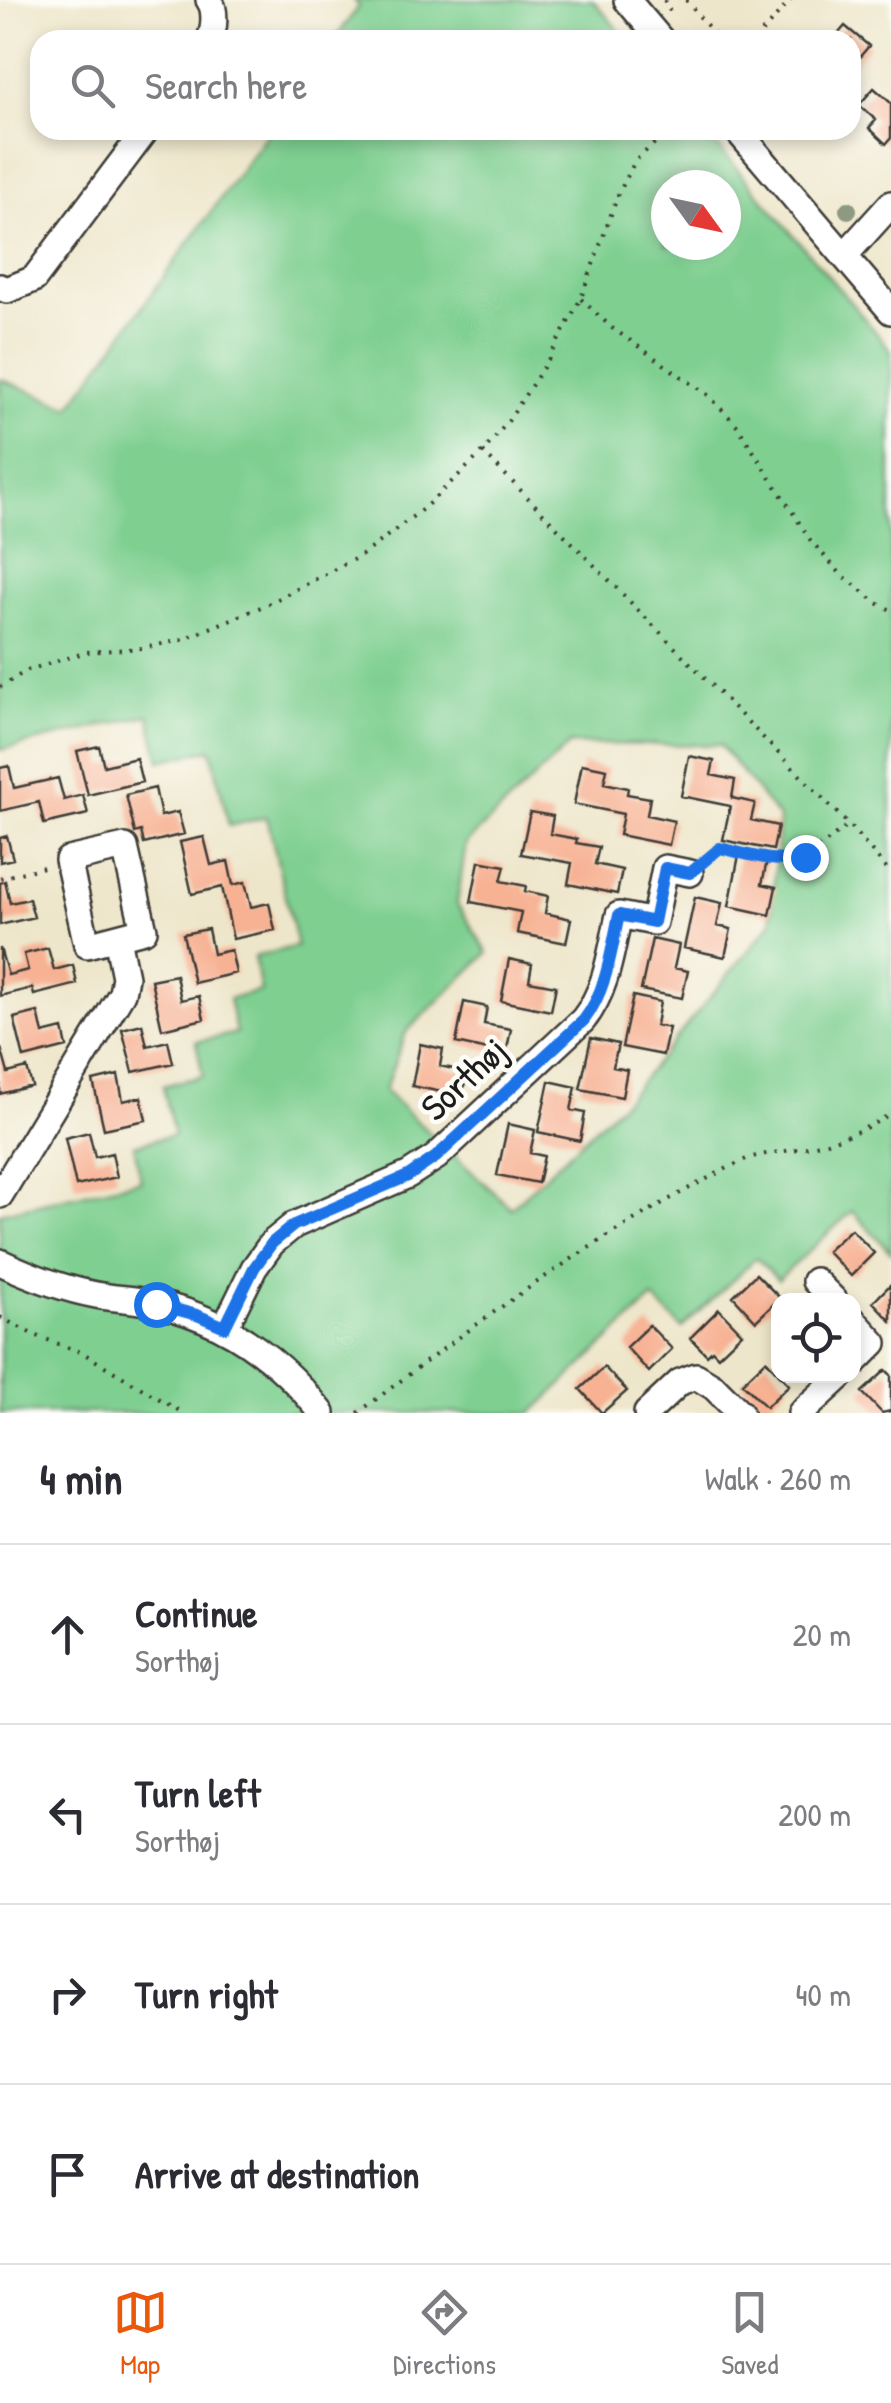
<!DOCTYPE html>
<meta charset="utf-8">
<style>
:root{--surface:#fff;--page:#f2f2f3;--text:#2b2b33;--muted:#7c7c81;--line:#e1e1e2;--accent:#ea580c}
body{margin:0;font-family:"Patrick Hand",sans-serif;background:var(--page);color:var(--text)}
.controls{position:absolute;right:30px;bottom:30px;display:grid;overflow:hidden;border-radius:20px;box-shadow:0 5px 15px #0003}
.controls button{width:90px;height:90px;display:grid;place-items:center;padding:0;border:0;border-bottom:2px solid var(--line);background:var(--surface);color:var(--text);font:50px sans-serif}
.compass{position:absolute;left:651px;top:170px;width:90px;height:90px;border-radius:50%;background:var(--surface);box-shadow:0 5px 15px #0003;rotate:123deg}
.stop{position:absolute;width:30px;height:30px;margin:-22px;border:8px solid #1a73e8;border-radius:50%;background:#fff}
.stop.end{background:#1a73e8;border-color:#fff;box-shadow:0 2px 10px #0008}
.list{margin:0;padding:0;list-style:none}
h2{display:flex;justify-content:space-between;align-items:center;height:130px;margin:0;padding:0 40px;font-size:42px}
h2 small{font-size:32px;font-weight:400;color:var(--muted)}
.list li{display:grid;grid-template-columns:65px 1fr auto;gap:30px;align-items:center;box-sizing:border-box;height:180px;padding:0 40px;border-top:2px solid var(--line)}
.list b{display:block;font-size:38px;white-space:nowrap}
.list p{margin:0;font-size:32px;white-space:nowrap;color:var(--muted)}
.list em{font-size:32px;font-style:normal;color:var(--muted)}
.icon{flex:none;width:55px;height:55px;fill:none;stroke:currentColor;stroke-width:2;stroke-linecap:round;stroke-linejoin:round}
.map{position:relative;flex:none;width:891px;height:1413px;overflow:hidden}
.search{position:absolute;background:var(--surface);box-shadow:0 5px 15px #0003;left:30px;right:30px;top:30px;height:110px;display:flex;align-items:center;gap:25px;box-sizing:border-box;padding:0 35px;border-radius:30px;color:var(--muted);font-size:38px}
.sheet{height:850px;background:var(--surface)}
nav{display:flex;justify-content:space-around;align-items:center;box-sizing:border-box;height:140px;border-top:2px solid var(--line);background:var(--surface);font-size:28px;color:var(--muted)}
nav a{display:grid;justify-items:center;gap:5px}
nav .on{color:var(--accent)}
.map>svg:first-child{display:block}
.green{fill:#7ecf90;stroke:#4d7656;stroke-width:2.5;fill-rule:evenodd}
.building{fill:#f7b193}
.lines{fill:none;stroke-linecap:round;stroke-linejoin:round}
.minor-casing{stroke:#3c3a36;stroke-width:30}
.path{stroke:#3c3a36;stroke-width:4;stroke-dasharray:2.5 8;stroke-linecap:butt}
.minor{stroke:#fff;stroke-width:25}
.tree{fill:#8d9a81}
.route{stroke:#1a73e8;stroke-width:12}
.labels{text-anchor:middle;stroke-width:9;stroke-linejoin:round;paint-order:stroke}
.street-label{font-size:38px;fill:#1c1c1c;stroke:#fdfcf7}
</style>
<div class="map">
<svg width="891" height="1413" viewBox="0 0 891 1413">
<rect width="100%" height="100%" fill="#fdfcf7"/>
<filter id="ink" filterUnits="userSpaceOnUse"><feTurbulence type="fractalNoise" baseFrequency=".01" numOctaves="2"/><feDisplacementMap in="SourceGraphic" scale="20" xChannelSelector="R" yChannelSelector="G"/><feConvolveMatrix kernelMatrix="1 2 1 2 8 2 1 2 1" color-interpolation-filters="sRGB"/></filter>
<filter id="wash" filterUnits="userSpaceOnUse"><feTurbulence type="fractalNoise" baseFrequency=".0048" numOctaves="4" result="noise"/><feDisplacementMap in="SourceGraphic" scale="40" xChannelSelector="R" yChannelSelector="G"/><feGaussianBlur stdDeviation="2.25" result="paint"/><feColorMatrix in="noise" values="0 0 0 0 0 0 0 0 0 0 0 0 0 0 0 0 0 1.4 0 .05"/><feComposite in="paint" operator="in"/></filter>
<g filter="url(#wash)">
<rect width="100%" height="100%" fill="#eee6ca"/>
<!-- green -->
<path class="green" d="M354 0H593L627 40H334L359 6Z
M270 130H704L891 350V1252L852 1211 778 1280 756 1258 682 1328 653 1298 532 1413H0V1213L141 1180 134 1145 174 1135 163 1086 203 1076 196 1042 236 1033 229 999 261 991 254 957 297 946 267 817 229 826 211 749 160 761 149 715 0 750V379L70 407ZM666 185H726V245H666ZM570 744 720 745 779 818 771 923 626 1099 511 1208 384 1091 406 1032 488 953 457 904 466 843Z"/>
<g id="blocks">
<!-- building -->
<path class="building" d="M845 26 869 46 851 67V40H833Z
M874 88 891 103V138L886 144 869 128 876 120 859 105Z
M99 746 104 766 136 758 142 782 88 795 77 751Z
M689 756 714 761 711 775 735 780 732 798 755 803 751 820 778 826 773 850 723 840 730 806 681 796Z
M582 764 607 769 604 783 628 788 627 794 650 798 647 815 674 821 669 845 619 835 623 814 574 804Z
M9 766 14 788 58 778 64 800 83 795 88 814 44 824 39 802 0 811V768Z
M155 788 161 816 178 812 184 834 144 844 141 831 135 833 126 795Z
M530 812 553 816 550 834 577 839 576 843 599 847 595 864 622 870 617 894 568 884 572 863 521 854Z
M7 836 13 859 0 862V838Z
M204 837 211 865 228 861 233 885 245 882 251 907 269 903 275 930 233 939 222 887 192 894 180 842Z
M739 855 767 861 762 884 776 887 770 915 729 906Z
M479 861 505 866 501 881 526 886 525 891 548 896 545 913 571 919 566 943 517 933 521 912 471 902Z
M5 881 10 903 29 899 34 917 0 925V883Z
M695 897 722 903 717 926 731 929 725 957 684 948Z
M208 929 213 954 231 950 236 973 194 983 183 934Z
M652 939 679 945 674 968 688 971 682 998 641 990Z
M0 948 8 975 28 970 24 954 48 948 54 970 73 965 77 984 34 995 32 988 0 996Z
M509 959 532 964 529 981 556 986 551 1011 501 1001Z
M176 975 181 1000 199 996 204 1019 162 1029 151 980Z
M633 996 660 1002 656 1025 669 1028 663 1055 622 1047Z
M464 1002 487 1007 484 1024 511 1029 506 1054 456 1043Z
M38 1012 43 1034 63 1029 67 1047 24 1058 14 1018Z
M142 1024 147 1046 168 1041 173 1063 133 1072 122 1029Z
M591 1038 618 1044 613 1067 627 1070 622 1097 580 1089Z
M420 1044 443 1049 440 1066 467 1072 462 1096 412 1086Z
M1 1048 8 1073 27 1068 32 1086 0 1094Z
M118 1075 123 1101 141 1097 146 1120 104 1129 93 1081Z
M549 1081 576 1087 571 1110 585 1113 580 1141 538 1132Z
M508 1124 535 1130 530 1153 544 1156 538 1183 497 1175Z
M89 1132 95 1157 112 1153 117 1177 76 1186 65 1138Z
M851 1229 874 1253 851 1276 827 1251Z
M756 1274 780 1298 756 1321 733 1296Z
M891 1284V1321L873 1302Z
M719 1309 742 1333 718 1356 712 1350 707 1355 690 1338Z
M649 1325 672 1349 649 1372 626 1347Z
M766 1360 789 1385 766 1407 742 1383Z
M604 1367 627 1391 602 1413 580 1389Z
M886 1370 891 1375V1411L882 1413 862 1392Z"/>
</g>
</g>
<g filter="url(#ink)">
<use href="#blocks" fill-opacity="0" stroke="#3c3a36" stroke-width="2.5"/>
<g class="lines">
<defs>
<path id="minor" d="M627 0 661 40
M209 40C215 30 216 9 209 0
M737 130 891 311
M844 256 891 204
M0 287 7 290 34 279 146 130
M125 847 144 930 87 945 68 860Z
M0 1195 122 993 125 977 117 938
M0 1262C30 1276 63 1289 96 1295 116 1299 137 1299 157 1304 226 1319 279 1358 322 1413
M815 1281 834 1300
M854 1321 874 1343 854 1363
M225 1327 254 1268 272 1243 294 1225 408 1175 436 1157 583 1020C607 990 611 951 619 915L654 922 665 868 690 873
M647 1413 680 1382 696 1376 714 1387 740 1413
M801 1413 841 1376"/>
</defs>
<!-- minor casing -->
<use href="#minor" class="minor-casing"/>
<!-- path -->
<path class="path" d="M664 0 670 11
M686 0 719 40
M755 40 791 0
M581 299 612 328 708 395 736 424 811 541 840 573 877 603 891 610
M483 452 848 824 891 874
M0 687 28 670 87 652 143 648 181 640 266 605 362 555 424 508 483 452 509 420 548 360 581 298 618 195 635 161 669 130
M709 857 720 848C785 862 795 872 848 824
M0 878 44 867
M0 1317 32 1334 83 1353 183 1413
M358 1413C479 1321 603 1229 740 1162 755 1154 775 1153 792 1150 825 1144 863 1133 891 1113"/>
<!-- minor -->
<use href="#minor" class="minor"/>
</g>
<!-- trees -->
<circle class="tree" cx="848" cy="210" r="9"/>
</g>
<g class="lines" filter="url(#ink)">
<!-- route -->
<path class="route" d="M156 1304 197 1315 225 1327 254 1268 272 1243 294 1225 408 1176 436 1157 584 1020C607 990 611 951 619 915L654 922 665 868 690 873 720 848C747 854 777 865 805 857"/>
</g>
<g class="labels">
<!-- street labels -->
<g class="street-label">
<text transform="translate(464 1079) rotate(-43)" y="13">Sorthøj</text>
</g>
</g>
</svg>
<div class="controls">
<button><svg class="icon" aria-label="locate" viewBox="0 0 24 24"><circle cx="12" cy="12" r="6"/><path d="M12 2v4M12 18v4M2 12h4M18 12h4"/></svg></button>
</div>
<svg class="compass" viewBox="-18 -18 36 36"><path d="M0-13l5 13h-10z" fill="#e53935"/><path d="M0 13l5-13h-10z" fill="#7c7c81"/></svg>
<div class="stop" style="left:156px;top:1304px"></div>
<div class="stop end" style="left:805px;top:857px"></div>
<div class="search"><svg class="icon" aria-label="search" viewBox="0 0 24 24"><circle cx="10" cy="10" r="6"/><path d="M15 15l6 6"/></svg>Search here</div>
</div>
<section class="sheet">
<h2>4 min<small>Walk · 260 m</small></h2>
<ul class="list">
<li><svg class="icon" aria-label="ahead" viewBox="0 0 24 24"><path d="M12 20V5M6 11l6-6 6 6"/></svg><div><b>Continue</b><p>Sorthøj</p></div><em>20 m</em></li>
<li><svg class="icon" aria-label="left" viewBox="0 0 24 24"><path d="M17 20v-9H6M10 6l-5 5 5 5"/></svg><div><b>Turn left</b><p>Sorthøj</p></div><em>200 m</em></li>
<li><svg class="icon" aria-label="right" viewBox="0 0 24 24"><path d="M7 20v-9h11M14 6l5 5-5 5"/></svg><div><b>Turn right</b></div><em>40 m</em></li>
<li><svg class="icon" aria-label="arrive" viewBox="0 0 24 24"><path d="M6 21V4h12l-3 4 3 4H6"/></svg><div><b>Arrive at destination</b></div></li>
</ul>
</section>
<nav>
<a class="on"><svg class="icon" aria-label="map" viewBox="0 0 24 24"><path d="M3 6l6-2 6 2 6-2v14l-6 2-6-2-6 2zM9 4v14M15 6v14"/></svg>Map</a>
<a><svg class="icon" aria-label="directions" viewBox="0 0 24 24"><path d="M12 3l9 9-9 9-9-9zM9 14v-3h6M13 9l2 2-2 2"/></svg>Directions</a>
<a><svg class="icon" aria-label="saved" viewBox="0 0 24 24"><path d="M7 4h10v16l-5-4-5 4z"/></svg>Saved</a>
</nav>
